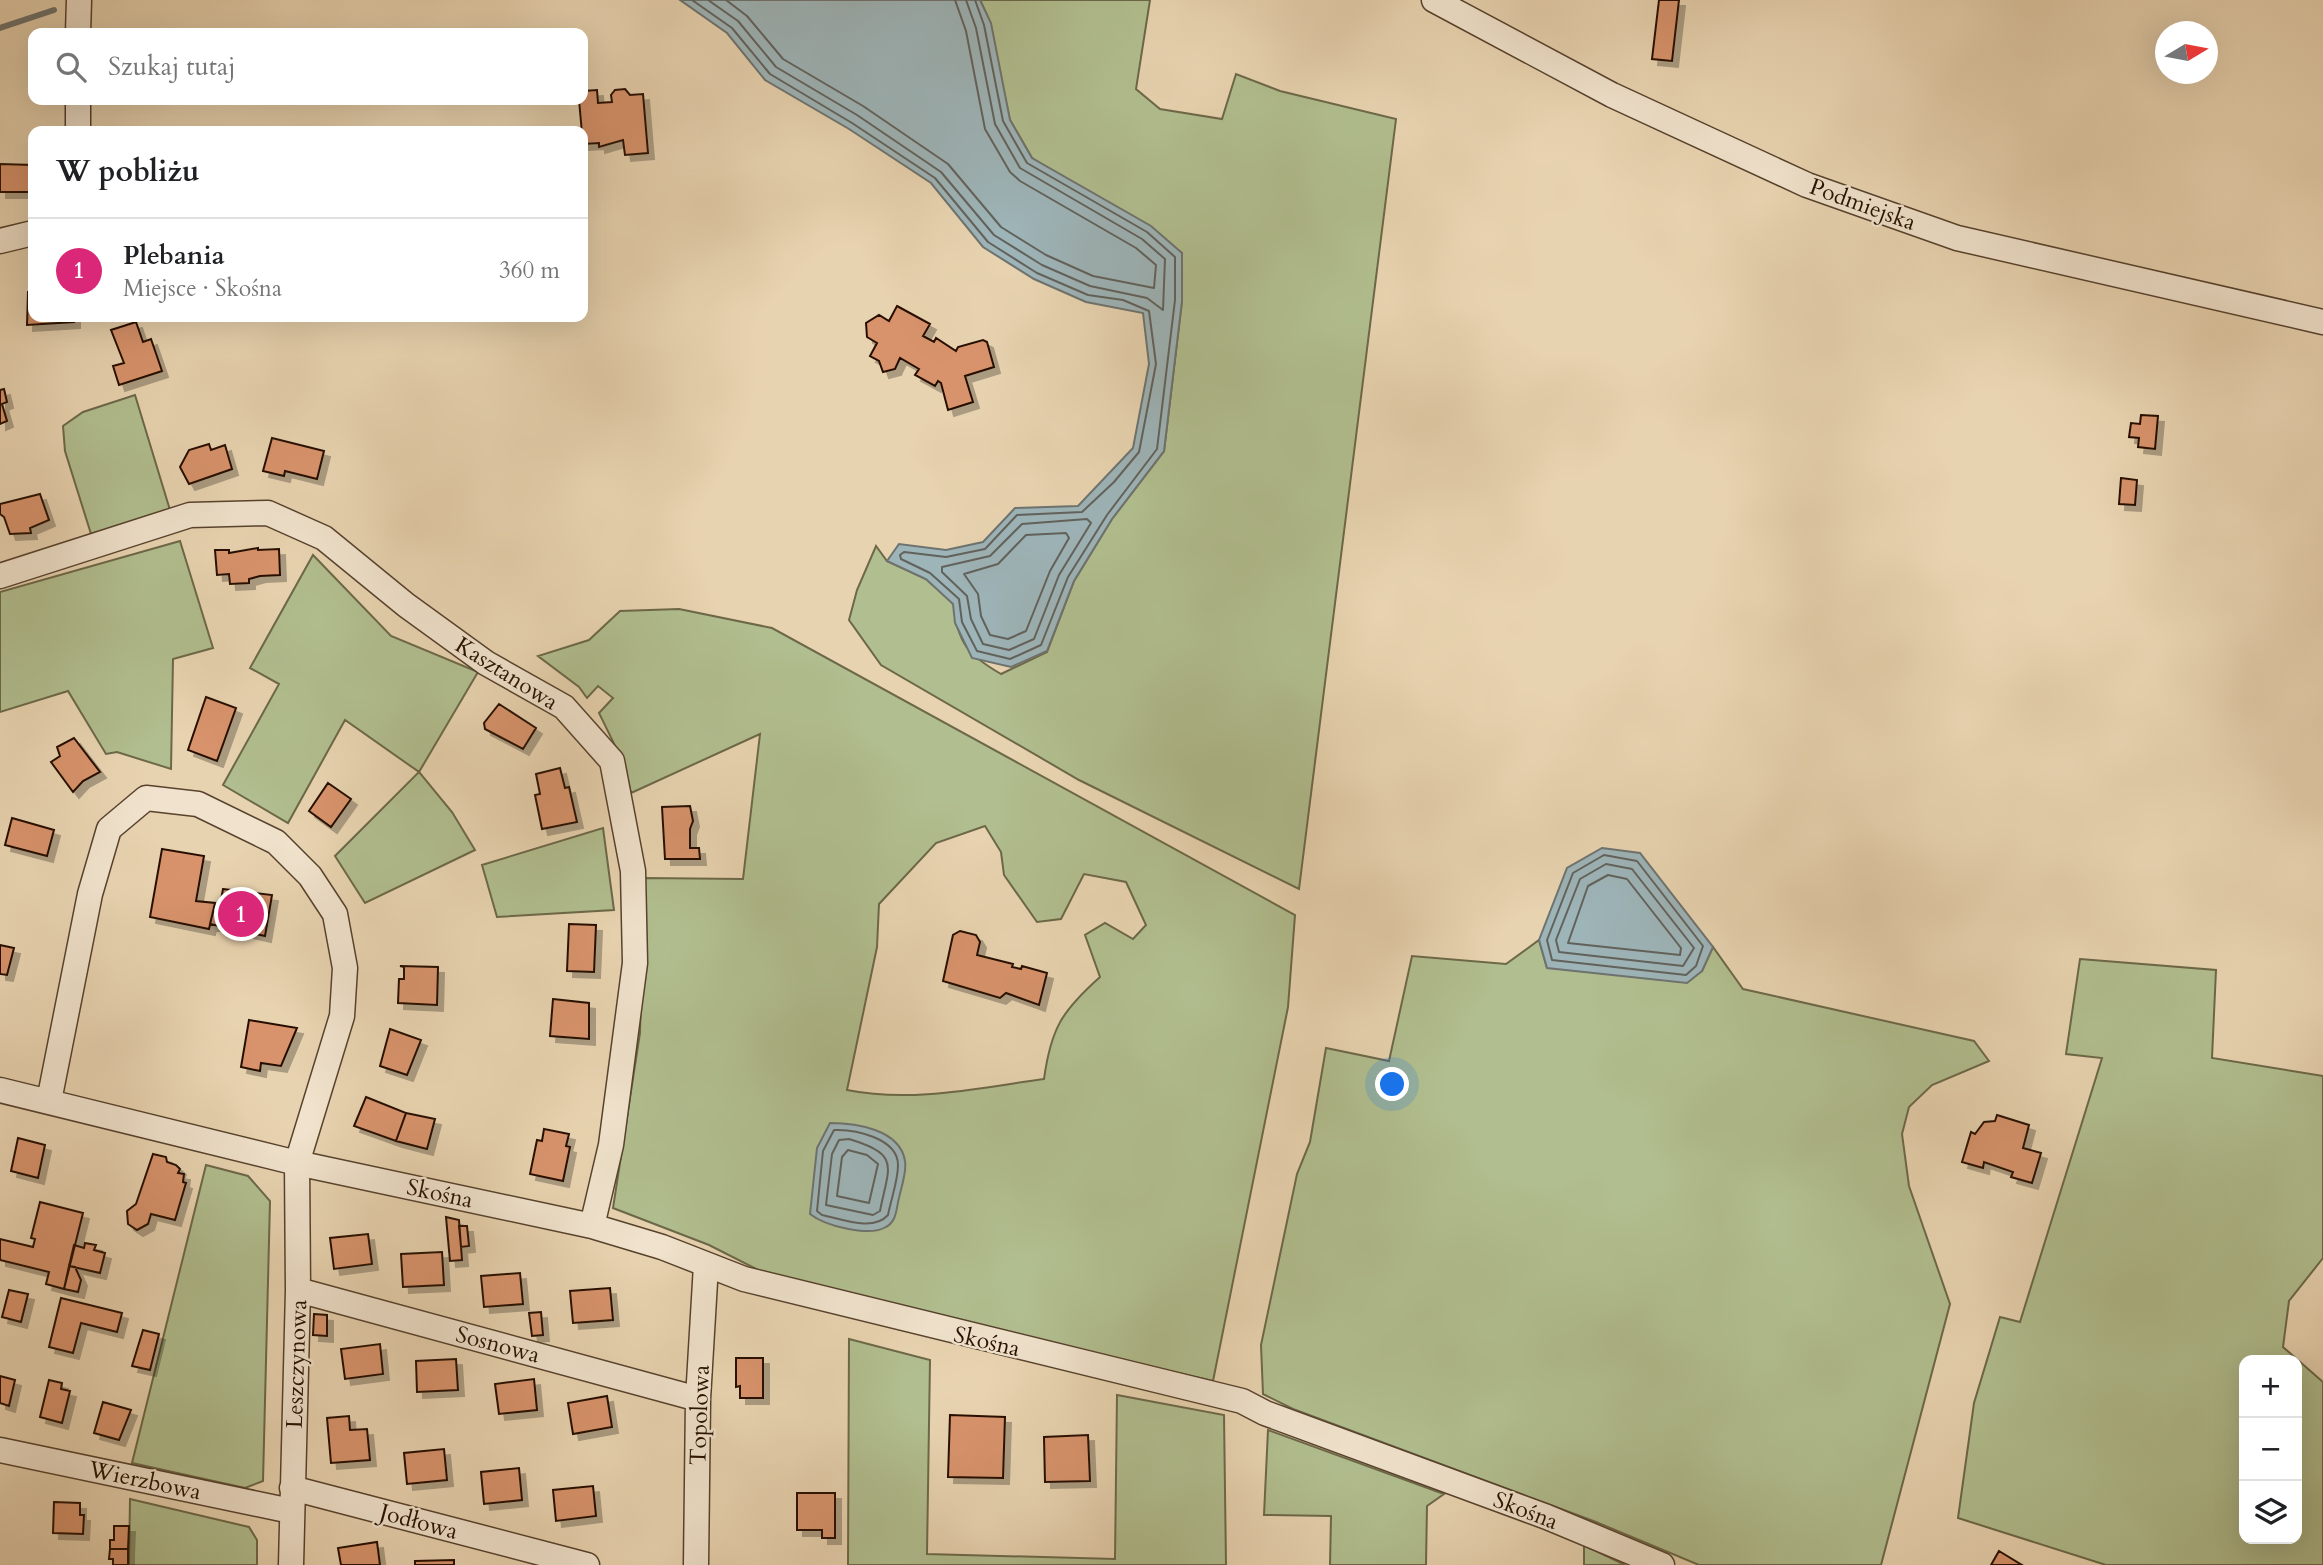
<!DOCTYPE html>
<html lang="pl">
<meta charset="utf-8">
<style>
:root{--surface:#fff;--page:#f2f2f2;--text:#202124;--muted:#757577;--line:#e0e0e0;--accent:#db2777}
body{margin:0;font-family:Cardo,serif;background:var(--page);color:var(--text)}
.controls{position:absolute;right:21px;bottom:21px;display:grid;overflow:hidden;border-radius:14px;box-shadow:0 7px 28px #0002}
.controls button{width:63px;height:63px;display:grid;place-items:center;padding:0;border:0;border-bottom:2px solid var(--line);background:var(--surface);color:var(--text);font:35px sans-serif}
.compass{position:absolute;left:2155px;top:21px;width:63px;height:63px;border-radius:50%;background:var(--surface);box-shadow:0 7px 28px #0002;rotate:80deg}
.you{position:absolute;left:1393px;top:1085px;width:24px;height:24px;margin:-18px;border:5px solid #fff;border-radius:50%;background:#1a73e8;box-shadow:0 0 0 10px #1a73e833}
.badge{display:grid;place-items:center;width:46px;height:46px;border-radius:50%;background:var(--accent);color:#fff;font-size:23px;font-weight:700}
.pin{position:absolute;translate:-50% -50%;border:4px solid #fff;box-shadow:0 2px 7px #0006}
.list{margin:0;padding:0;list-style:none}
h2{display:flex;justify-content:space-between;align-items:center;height:91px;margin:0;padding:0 28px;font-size:30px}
h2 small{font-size:23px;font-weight:400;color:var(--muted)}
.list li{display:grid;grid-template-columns:46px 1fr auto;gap:21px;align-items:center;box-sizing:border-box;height:105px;padding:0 28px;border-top:2px solid var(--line)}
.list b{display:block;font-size:26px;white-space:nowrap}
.list p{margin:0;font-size:23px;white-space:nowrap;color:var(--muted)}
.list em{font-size:23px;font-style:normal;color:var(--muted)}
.icon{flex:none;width:38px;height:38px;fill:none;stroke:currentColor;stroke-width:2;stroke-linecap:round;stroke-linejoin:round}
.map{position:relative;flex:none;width:2323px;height:1565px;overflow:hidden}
.search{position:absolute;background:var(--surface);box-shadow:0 7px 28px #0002;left:28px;top:28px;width:560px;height:77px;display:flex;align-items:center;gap:18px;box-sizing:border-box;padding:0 24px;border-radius:14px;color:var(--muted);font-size:26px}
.panel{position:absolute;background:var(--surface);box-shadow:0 7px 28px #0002;left:28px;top:126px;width:560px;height:196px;border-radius:14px}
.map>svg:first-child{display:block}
.green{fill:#b1be8f;stroke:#6c6848;stroke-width:2;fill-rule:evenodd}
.water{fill:#9db4b8;stroke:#6e736f;stroke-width:2}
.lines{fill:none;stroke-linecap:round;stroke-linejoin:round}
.shore{stroke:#62625c;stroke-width:2}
.stream{stroke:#6e736f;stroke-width:6}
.building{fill:#d8936c;stroke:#271101;stroke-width:2;filter:url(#shadow)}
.street-casing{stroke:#57422d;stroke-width:27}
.street{stroke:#f0e2cc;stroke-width:24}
.labels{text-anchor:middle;stroke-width:5;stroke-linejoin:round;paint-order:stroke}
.street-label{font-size:23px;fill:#271101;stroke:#f0e2cc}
</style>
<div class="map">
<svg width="2323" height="1565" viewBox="0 0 2323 1565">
<defs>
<filter id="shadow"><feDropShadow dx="6" dy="6" stdDeviation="0" flood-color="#0004"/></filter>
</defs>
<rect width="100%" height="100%" fill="#e8d3b0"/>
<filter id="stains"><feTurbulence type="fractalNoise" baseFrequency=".00286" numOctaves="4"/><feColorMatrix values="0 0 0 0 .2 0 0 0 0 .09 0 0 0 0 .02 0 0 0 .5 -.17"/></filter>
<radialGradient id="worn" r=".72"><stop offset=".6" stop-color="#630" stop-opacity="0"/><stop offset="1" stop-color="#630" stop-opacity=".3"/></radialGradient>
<!-- green -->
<path class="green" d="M980 0H1150L1136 89 1160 109 1222 119 1236 74 1280 91 1396 119 1299 889 1079 780 881 665 849 620 857 590 876 546 887 561 926 579 954 604C957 643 968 655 1001 674L1047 652 1074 581 1112 519 1164 451 1182 301V253L1032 158 1010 120 987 15Z
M135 395 170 510 91 534 65 451 63 426 83 412Z
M180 541 213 648 173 659 171 769 117 752 106 754 68 691 0 712V592Z
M313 555 391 636 478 672 419 772 452 812 475 850 365 903 335 856 419 772 345 720 288 823 223 785 279 684 250 668Z
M679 609 772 628 1295 915 1288 1007 1213 1381 776 1279 709 1245 613 1208 640 1033 644 878 743 879 760 734 631 793 624 764 599 713 613 698 598 686 587 698 579 687 538 656 589 640 620 611ZM985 826 1001 852 1004 875 1037 922 1061 919 1084 874 1126 882 1146 925 1133 939 1105 923 1085 935 1100 977C1062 1011 1051 1028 1044 1079 978 1088 912 1103 847 1090L877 947 879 904 936 843Z
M603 828 614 910 497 917 482 865Z
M1539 940 1547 968 1702 971 1713 947 1743 989 1974 1041 1989 1061 1932 1085 1909 1107 1902 1134 1909 1186 1950 1304 1881 1565H1699L1596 1522 1293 1409 1263 1394 1261 1345 1297 1174 1310 1142 1326 1048 1389 1061 1412 956 1506 964Z
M2080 959 2216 970 2212 1058 2323 1076V1258L2289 1301 2283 1347 2323 1382V1565H2106L1958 1518 1974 1403 2000 1317 2020 1322 2102 1058 2066 1054ZM2244 1360H2297V1539H2244Z
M206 1165 248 1176 270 1201 263 1481 245 1488 132 1463Z
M849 1339 930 1360 927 1554 1115 1559 1117 1395 1224 1415 1226 1565H848Z
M1268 1430 1444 1494 1427 1506 1426 1565H1330L1331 1516 1264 1515Z
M130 1499 249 1527 257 1540V1565H129Z
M1584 1545 1625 1565H1584Z"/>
<!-- water -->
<path class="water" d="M680 0H980L991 23 1010 120 1032 158 1151 226 1182 253V301L1164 451 1112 519 1074 581 1047 651 1011 667 972 658 955 623 953 604 926 579 887 561 899 544 946 550 983 542 1015 508 1078 506 1133 448 1149 364 1143 313 1086 302 1034 279 983 247 931 183 849 129 765 80 727 33Z
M1602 848 1640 853 1713 947 1702 971 1687 983 1547 968 1539 940 1567 868Z
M830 1123C855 1123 900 1129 905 1161 907 1172 901 1188 899 1198 896 1209 897 1221 886 1227 869 1237 825 1226 810 1214L817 1148Z"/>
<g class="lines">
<!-- shore -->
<path class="shore" d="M692 0 732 28 770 74 852 123 935 178 988 242 1037 273 1088 295 1123 300 1149 311 1156 364 1139 452 1114 482 1082 512 1017 515 985 549 946 557 904 552 900 555 901 559 930 573 959 599 962 622 977 651 1010 659 1041 645 1068 577 1107 515 1157 449 1175 300V257L1147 232 1027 163 1003 121 984 25 975 0
M708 0 738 21 776 67 857 115 941 172 994 235 1042 265 1090 286 1147 298 1163 310 1165 259 1142 239 1020 168 995 124 976 28 966 0
M726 0 747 16 783 59 863 106 948 164 1001 227 1046 255 1093 276 1154 288 1156 265 1136 248 1020 181 1010 172 985 129 966 31 955 0
M1087 519 1091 523 1059 575 1034 639 1009 650 983 644 971 619 967 596 942 572V567L990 556 1022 524Z
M1066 533 1069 538 1050 571 1026 631 1008 639 990 635 981 616 978 594 964 574 998 564 1026 535Z
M1604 855 1637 861 1703 946 1696 966 1686 975 1552 960 1547 940 1573 873Z
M1606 864 1632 869 1694 948 1683 966 1559 952 1556 940 1580 879Z
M1608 875 1627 879 1681 948 1680 955 1568 943 1588 886Z
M834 1130C854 1129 898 1138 898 1165 898 1181 891 1199 888 1215 873 1232 842 1219 822 1215L817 1211 823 1151Z
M849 1139C901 1155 889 1165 880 1211L873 1215 826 1205 832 1154 839 1140Z
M848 1150 867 1155 878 1164 869 1203 837 1196 842 1157Z"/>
<!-- stream -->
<path class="stream" d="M0 28 54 10"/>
</g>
<!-- building -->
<path class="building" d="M1659 0H1679L1672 61 1652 59Z
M625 89 630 95 643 94 648 153 625 155 623 140 599 147V143L583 144 579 100H583V91L597 90 598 103 612 102 611 95 615 90Z
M0 164 33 165V192H0Z
M28 292H33V317H74V322L27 325Z
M897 306 930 324 923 336 934 342 936 338 956 351 958 347 983 340 987 342 994 367 965 376 973 402 948 410 941 383 938 381 935 386 915 375 919 369 900 358 895 369 883 372 879 361 870 356 877 343 867 337 866 323 879 315 889 321Z
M136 322 143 342 151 339 162 371 119 385 113 366 124 363 111 330Z
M4 389 7 402 2 404 7 421 0 424V390Z
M2141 415 2158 416 2155 449 2138 447 2139 438 2129 437 2131 423 2140 424Z
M272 438 324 451 317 479 285 471 284 476 263 471Z
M209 444 211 450 225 445 232 469 189 484 180 467 189 450Z
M2121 478 2137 480 2135 505 2119 504Z
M40 494 49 520 30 528 31 533 10 534 4 517 0 514V504Z
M258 548V550L279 549 280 575 260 576 249 579V583L230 584 229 574 217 575 215 550H229V553Z
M206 697 236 708 217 761 188 750Z
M499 704 536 728 523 749 485 729 484 723Z
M74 738 100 772 83 781 73 792 51 762 60 756 57 747Z
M560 768 565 788 569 787 577 822 542 829 535 795 540 794 536 774Z
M328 783 351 799 331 827 309 811Z
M690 806 693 821 690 829V848H699L700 859H665L662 807Z
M12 818 54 830 47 856 5 845Z
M162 849 204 856 196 901 215 903 209 929 150 917Z
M223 889 272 895 265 936 210 924 215 904 220 905Z
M569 924 596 925 594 972 567 971Z
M960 931 976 935 980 942 977 955 1013 964 1012 967 1021 969 1022 966 1047 973 1039 1005 1006 993 1000 998 943 981 953 935Z
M0 945 14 948 7 975 0 974Z
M400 966 438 967 437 1005 398 1003 399 979H404V967Z
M553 999 589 1003V1039L550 1036Z
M249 1020 297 1028 281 1066 261 1063 260 1071 241 1067Z
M390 1029 421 1040 407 1075 380 1066Z
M366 1097 406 1113 396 1141 354 1126Z
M406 1113 435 1119 427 1149 396 1141Z
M1997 1115 2029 1125 2023 1148 2041 1153 2032 1183 2011 1177 2013 1172 1984 1162 1983 1168 1962 1162 1971 1132 1975 1134 1984 1122 1995 1121Z
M544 1129 569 1134 566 1146 570 1147 563 1181 530 1174 537 1140 542 1141Z
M18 1138 45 1145 38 1178 11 1171Z
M153 1154 166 1157 167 1162 176 1165 180 1169 178 1173 184 1174 183 1182 186 1183 175 1220 151 1214 148 1224 137 1230 128 1224 127 1211 136 1204Z
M40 1202 83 1213 64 1289 46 1284 49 1272 0 1260V1239L33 1247 35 1239 31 1238Z
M446 1217 459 1220 462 1260 450 1261Z
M459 1226H467L469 1246 461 1247Z
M368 1234 372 1264 334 1269 330 1238Z
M85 1243 96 1245 94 1250 105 1253 100 1273 69 1266 74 1245 84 1248Z
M442 1252 444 1285 403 1287 401 1254Z
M69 1266 75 1267 81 1280 78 1292 64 1289Z
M520 1273 523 1304 484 1307 481 1276Z
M610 1288 613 1320 573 1323 570 1291Z
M9 1290 28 1294 21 1322 2 1317Z
M61 1298 122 1313 117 1332 81 1323 73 1353 49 1347Z
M541 1312 543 1335 532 1336 529 1313Z
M314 1314 327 1315V1336L313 1335Z
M143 1330 159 1334 150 1370 132 1366Z
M380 1344 383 1374 345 1379 341 1349Z
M736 1358H763V1398H740V1386L736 1387Z
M456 1359 458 1390 417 1392 416 1361Z
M0 1376 15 1380 9 1406 0 1403Z
M534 1379 537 1410 499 1414 495 1384Z
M49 1380 62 1383 61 1389 70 1391 62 1423 40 1417Z
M607 1396 612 1427 573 1434 568 1403Z
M103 1402 131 1410 119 1440 94 1433Z
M950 1415 1005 1417 1003 1478 948 1477Z
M349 1416 350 1430 367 1429 370 1460 331 1463 327 1418Z
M1088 1435 1090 1481 1045 1482 1044 1437Z
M444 1449 447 1480 407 1484 404 1453Z
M519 1468 522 1500 484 1504 481 1472Z
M593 1486 596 1516 556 1521 553 1490Z
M797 1493H835V1538H822V1530H797Z
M54 1502 80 1503V1515H84L83 1534 53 1533Z
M114 1526H129L128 1549H110V1540H114Z
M377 1542 380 1565H341L338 1548Z
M110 1549H128V1565H113V1559H109Z
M1999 1551 2022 1565H1991Z
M454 1560V1565H415V1561Z"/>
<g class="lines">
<defs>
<path id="street" d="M1434 0 1612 95 1807 185 1957 238 2323 322
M78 33 79 0
M78 100V131
M0 241 33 233
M0 576 190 515 268 513 324 538 406 605 486 663 564 707 612 761 633 871 635 963 611 1145 592 1226
M0 1090 297 1163 592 1226 662 1247 744 1279 1242 1401 1265 1413 1547 1517 1662 1565
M49 1101 90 894 109 829 146 798 198 804 276 842 310 876 335 914 345 968 342 1016 297 1163 298 1290 291 1565
M298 1290 698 1399
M0 1450 291 1511
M292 1488 587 1565
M696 1565 698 1399 706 1265"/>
</defs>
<!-- street casing -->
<use href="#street" class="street-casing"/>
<!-- street -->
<use href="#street" class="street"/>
</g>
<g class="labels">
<!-- street labels -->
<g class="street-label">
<text transform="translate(1863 204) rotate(20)" y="8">Podmiejska</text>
<text transform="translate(507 673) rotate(32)" y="8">Kasztanowa</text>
<text transform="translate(440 1193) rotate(12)" y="8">Skośna</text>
<text transform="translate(987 1341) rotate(13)" y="8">Skośna</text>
<text transform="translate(498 1344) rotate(15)" y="8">Sosnowa</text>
<text transform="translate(296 1364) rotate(-88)" y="8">Leszczynowa</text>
<text transform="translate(699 1415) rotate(-88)" y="8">Topolowa</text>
<text transform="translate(145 1480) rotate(12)" y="8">Wierzbowa</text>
<text transform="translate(1526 1510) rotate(21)" y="8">Skośna</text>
<text transform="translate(419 1521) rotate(15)" y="8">Jodłowa</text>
</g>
</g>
<rect width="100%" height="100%" filter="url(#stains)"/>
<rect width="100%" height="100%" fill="url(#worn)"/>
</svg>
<div class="controls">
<button>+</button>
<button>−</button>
<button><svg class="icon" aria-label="layers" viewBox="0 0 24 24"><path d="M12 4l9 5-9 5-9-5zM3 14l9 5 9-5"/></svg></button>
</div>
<svg class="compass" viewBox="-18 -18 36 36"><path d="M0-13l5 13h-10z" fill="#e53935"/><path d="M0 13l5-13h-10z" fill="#757577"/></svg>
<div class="you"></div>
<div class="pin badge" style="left:241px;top:914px">1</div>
<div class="search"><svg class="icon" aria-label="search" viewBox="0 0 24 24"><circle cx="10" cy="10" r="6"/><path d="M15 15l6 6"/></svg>Szukaj tutaj</div>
<section class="panel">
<h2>W pobliżu<small></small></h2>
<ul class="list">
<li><span class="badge">1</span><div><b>Plebania</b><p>Miejsce · Skośna</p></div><em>360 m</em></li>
</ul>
</section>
</div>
